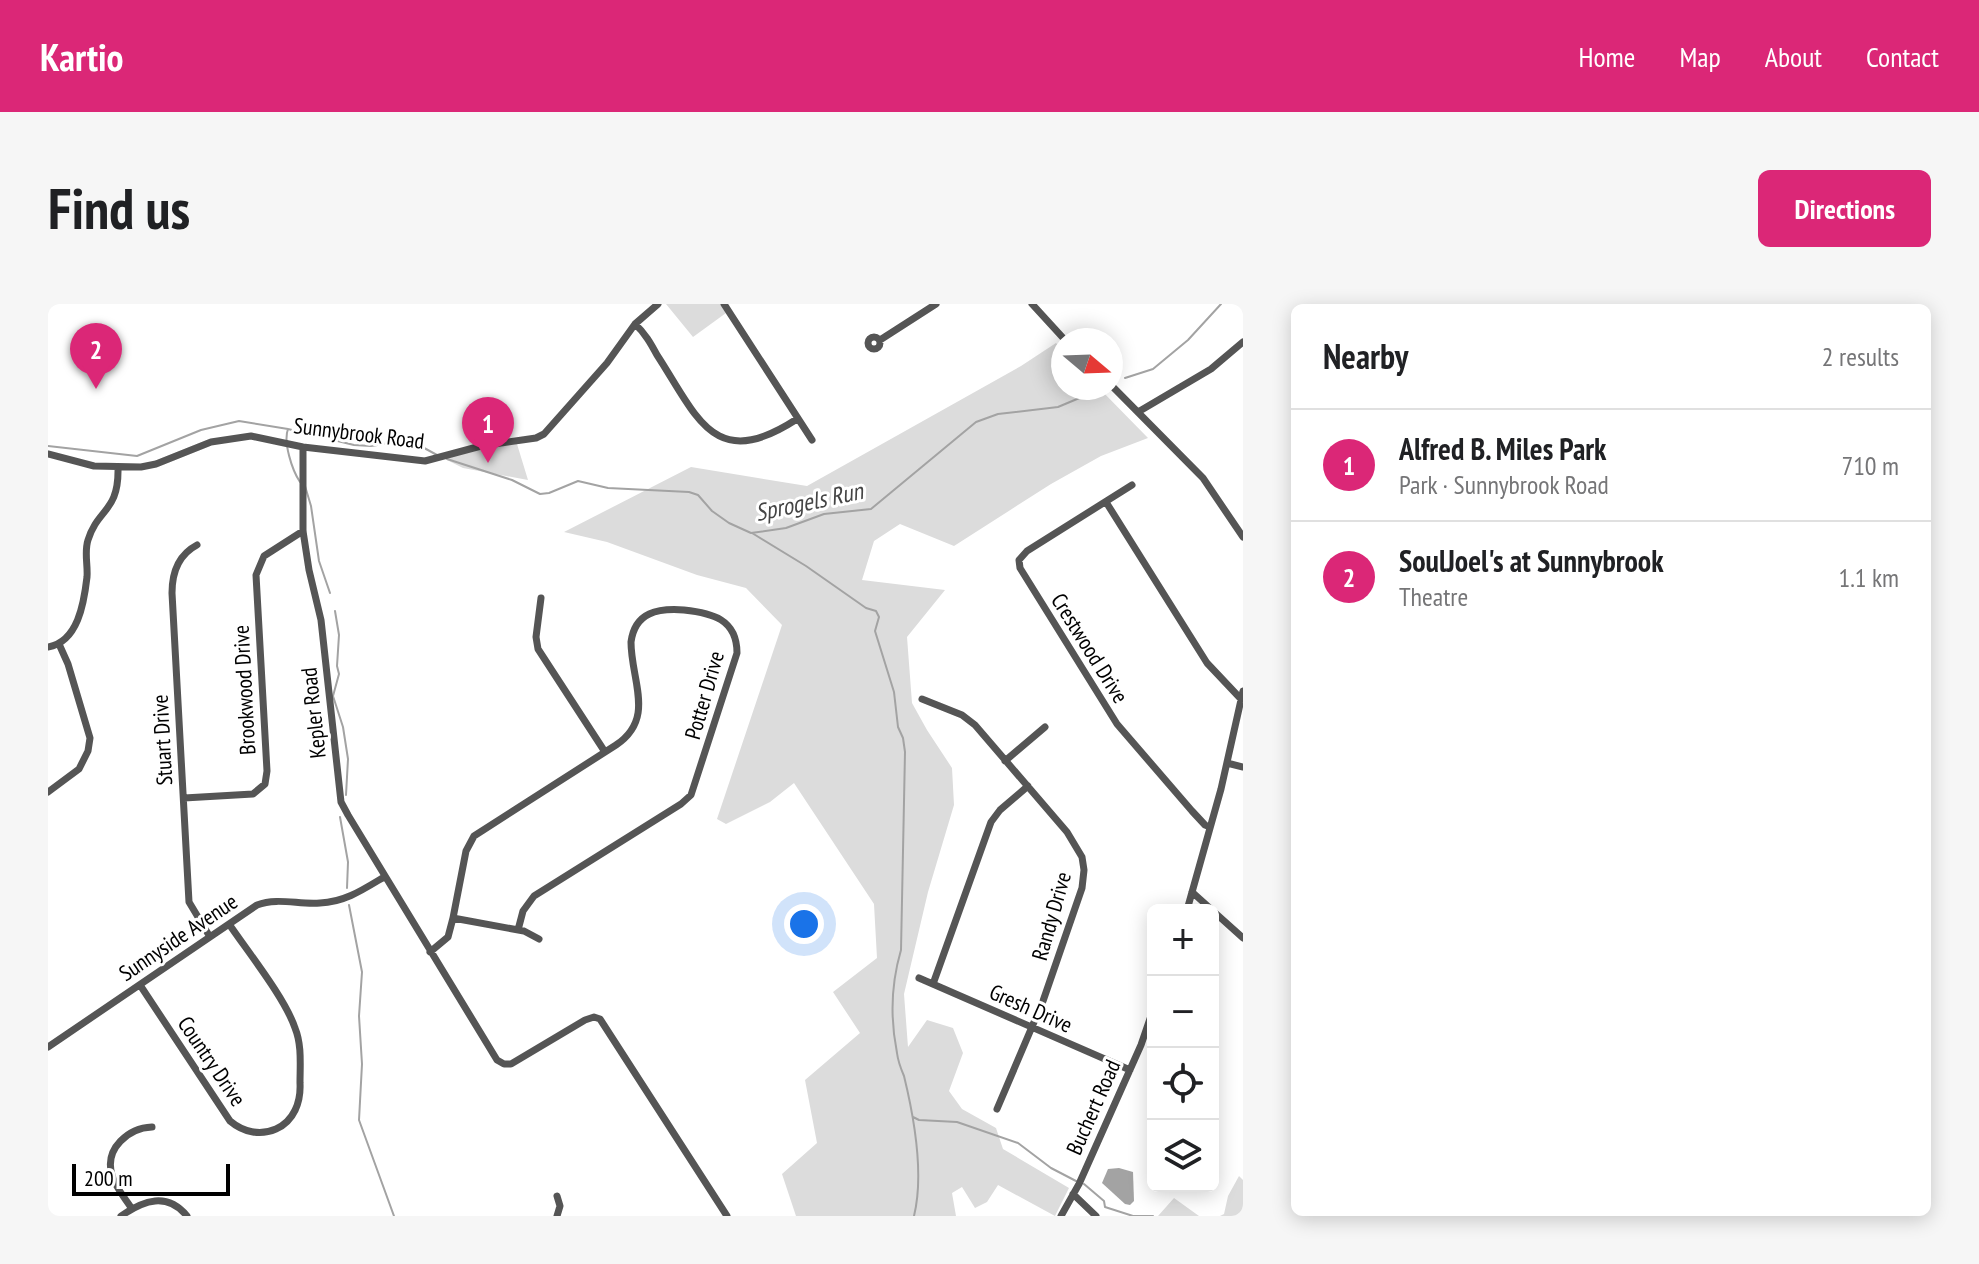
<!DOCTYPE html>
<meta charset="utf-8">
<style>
:root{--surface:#fff;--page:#f6f6f6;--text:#202124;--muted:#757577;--line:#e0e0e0;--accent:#db2777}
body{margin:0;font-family:"PT Sans Narrow",sans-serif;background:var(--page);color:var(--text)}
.controls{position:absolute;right:24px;bottom:24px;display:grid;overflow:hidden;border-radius:12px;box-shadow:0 4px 20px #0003}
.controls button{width:72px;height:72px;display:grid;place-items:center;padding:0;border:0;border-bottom:2px solid var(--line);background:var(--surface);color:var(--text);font:40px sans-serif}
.compass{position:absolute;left:1003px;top:24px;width:72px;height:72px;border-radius:50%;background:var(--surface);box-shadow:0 4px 20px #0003;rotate:109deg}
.scale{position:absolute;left:24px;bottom:20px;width:158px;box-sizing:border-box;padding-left:8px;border:4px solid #000;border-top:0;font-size:22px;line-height:28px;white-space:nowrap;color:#000;-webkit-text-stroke:6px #fff;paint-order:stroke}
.you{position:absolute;left:756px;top:620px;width:28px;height:28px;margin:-20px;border:6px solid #fff;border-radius:50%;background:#1a73e8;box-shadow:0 0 0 12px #1a73e833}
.badge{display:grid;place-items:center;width:52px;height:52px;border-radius:50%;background:var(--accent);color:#fff;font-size:26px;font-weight:700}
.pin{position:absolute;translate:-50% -66px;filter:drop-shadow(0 2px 4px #0008)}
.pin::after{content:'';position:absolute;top:42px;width:28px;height:24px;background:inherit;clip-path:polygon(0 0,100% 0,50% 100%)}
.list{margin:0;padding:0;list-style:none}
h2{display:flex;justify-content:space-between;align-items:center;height:104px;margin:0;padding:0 32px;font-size:34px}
h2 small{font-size:26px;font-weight:400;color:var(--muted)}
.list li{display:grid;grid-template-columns:52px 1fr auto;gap:24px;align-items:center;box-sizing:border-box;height:112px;padding:0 32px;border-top:2px solid var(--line)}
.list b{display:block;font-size:30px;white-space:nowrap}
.list p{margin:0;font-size:26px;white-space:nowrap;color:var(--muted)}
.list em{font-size:26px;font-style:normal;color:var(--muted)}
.icon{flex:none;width:44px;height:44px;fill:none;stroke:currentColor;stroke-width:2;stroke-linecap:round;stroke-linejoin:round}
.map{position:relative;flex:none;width:1195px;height:912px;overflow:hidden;border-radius:12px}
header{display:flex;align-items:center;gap:48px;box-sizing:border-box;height:112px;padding:0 40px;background:var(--accent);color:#fff}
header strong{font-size:38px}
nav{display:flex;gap:44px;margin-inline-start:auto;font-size:28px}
.intro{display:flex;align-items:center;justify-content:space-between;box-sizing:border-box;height:192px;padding:0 48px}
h1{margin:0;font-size:56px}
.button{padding:20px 36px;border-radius:12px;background:var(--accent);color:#fff;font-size:28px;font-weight:700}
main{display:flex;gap:48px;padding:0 48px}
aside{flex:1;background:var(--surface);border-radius:12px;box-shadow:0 4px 20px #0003}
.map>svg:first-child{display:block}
.green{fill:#dcdcdc}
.water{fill:#a3a3a3}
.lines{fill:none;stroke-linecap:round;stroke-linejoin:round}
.stream{stroke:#a3a3a3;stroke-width:2}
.minor{stroke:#555;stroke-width:7}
.labels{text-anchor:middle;stroke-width:6;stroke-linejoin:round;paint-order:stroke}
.street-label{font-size:22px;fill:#000;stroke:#fff}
.water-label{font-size:24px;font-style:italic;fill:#444;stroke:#fff}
</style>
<header>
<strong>Kartio</strong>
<nav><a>Home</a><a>Map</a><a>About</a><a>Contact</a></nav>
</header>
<div class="intro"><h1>Find us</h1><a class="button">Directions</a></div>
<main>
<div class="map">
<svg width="1195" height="912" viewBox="0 0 1195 912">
<rect width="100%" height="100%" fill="#fff"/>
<!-- green -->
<path class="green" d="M618 0H672L678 9 645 33Z
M1008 39 1015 46V84H1051L1100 134 1053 152 1003 180 906 242 852 220 826 237 814 276 897 286 859 333 864 399 879 426 904 464 906 501 880 588 856 690 860 743 879 716 905 724 915 749 901 787 914 805 948 824 955 845 1021 884 1007 912 950 881 939 898 927 904 914 883 904 889 908 912H748L734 870 769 839 757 776 812 729 785 688 829 654 826 600 746 479 722 498 678 520 669 515 734 321 698 284 649 271 559 238 516 228 643 163 759 182 973 62Z
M469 140 480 176 415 164 397 155 423 147Z
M1191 872 1195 876V912H1172L1176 910 1180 892Z
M1126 894 1151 912H1110Z"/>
<!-- water -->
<path class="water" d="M1071 864 1085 868 1086 897 1082 901 1077 900 1054 879 1060 865Z"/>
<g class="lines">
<!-- stream -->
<path class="stream" d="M1077 74 1105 65 1140 36 1173 0
M240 125C235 138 244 166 252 178
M0 142 89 152 153 126 191 117 240 125 306 141 323 142 355 137 367 139 389 151
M399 155 464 176 492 190 501 189 530 177 560 184 641 188 650 191 664 207 681 219 703 229 738 224 776 210 823 205 928 118 950 110 1010 103 1048 87
M257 182 263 202 271 257 282 289
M704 229 758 262 818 304 828 307 831 313 827 327 846 388 850 423 855 434 857 448 853 646C843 680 842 714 849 749 850 757 853 765 856 772 866 813 876 871 866 912
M287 307 291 331 289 362 291 370 285 392 295 423 300 455 298 491
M292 513 300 558 299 584
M301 601 314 668 311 712 314 760 311 816 346 912
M865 813 871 816 909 818 970 839 1003 864 1028 877
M1036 880 1056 897 1057 903 1085 912H1105"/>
<!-- minor -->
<path class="minor" d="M676 0 764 136
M984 0 1017 36
M587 20C597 29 603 40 609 51 650 114 666 169 749 115
M820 39a6 6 0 1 1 12 0a6 6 0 1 1-12 0Z
M832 36 888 0
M1063 81 1155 174 1195 233
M1090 108 1163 65 1195 38
M255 143V227L261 266 273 316 293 498 300 511 449 756 456 760H463L537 716 546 713 552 715 679 912
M0 150 46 162 93 163 108 160 163 138 203 132 255 143 377 157 433 142 488 134 496 130 559 59 587 20 610 0
M1084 181 979 247 971 256 972 264 1069 420 1144 507 1157 521 1162 523
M1058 198 1159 359 1193 395
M149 241C130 251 124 268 124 289L141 598 162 633
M493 294 488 333 490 345 557 448
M0 343C30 338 36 299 39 273 40 261 36 248 40 236 50 204 71 208 70 164
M874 395 914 411 927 421 1019 528 1034 553 1036 566 1034 584 995 697 949 805
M957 457 997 423
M1179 459 1195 463
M0 488 31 465 40 447 42 434 20 360 11 340
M136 494 205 490 217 480 219 467 208 271 216 252 255 227
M1144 588 1164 606
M1139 606 1173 485 1195 387
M1165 607 1195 634
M405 614 418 547 426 532 568 441C608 414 583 377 583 338 587 308 610 304 636 306 664 309 689 315 689 349L643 491 633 500 486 592 475 607 470 626
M382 648 400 633 405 614 476 627 491 635
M871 674 1082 766
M885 680 943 518 952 506 980 482
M92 681 182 817C195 828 212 832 228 825 246 817 253 798 252 779 252 761 254 741 247 724 237 694 200 648 181 620
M0 743 209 601C230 593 251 601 272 599 297 598 316 585 336 573
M1025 890 1048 912
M84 905C77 894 67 883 64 871 56 844 81 824 104 823
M73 912C96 896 119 888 139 912
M509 912 512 902 509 892
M1013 912 1031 880 1093 741 1105 706"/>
</g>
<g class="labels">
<!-- street labels -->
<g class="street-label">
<text transform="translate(311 129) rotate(7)" y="8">Sunnybrook Road</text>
<text transform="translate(1042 344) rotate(58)" y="8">Crestwood Drive</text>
<text transform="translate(196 386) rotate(-93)" y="8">Brookwood Drive</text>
<text transform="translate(656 391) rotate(-74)" y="8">Potter Drive</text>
<text transform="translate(265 409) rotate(-96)" y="8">Kepler Road</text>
<text transform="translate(114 436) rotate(-93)" y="8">Stuart Drive</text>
<text transform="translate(1003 612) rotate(-74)" y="8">Randy Drive</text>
<text transform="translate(130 633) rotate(-34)" y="8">Sunnyside Avenue</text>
<text transform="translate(983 704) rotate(24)" y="8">Gresh Drive</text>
<text transform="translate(164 757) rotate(56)" y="8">Country Drive</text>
<text transform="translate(1045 803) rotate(-66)" y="8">Buchert Road</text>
</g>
<!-- water labels -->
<g class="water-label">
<text transform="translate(761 198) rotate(-12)" y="8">Sprogels Run</text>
</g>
</g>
</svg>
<div class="controls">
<button>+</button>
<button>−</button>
<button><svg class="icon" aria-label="locate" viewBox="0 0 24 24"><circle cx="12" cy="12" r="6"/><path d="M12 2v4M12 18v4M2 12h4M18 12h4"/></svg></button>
<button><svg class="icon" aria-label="layers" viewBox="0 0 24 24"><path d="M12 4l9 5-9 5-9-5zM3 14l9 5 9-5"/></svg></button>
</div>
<svg class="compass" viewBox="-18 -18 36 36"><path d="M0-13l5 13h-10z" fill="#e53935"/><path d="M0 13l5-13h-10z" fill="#757577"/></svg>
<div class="scale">200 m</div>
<div class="you"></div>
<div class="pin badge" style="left:440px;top:159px">1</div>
<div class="pin badge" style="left:48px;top:85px">2</div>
</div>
<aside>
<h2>Nearby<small>2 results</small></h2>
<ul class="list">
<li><span class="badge">1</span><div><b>Alfred B. Miles Park</b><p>Park · Sunnybrook Road</p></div><em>710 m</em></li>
<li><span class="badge">2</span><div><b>SoulJoel's at Sunnybrook</b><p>Theatre</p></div><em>1.1 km</em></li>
</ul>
</aside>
</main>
